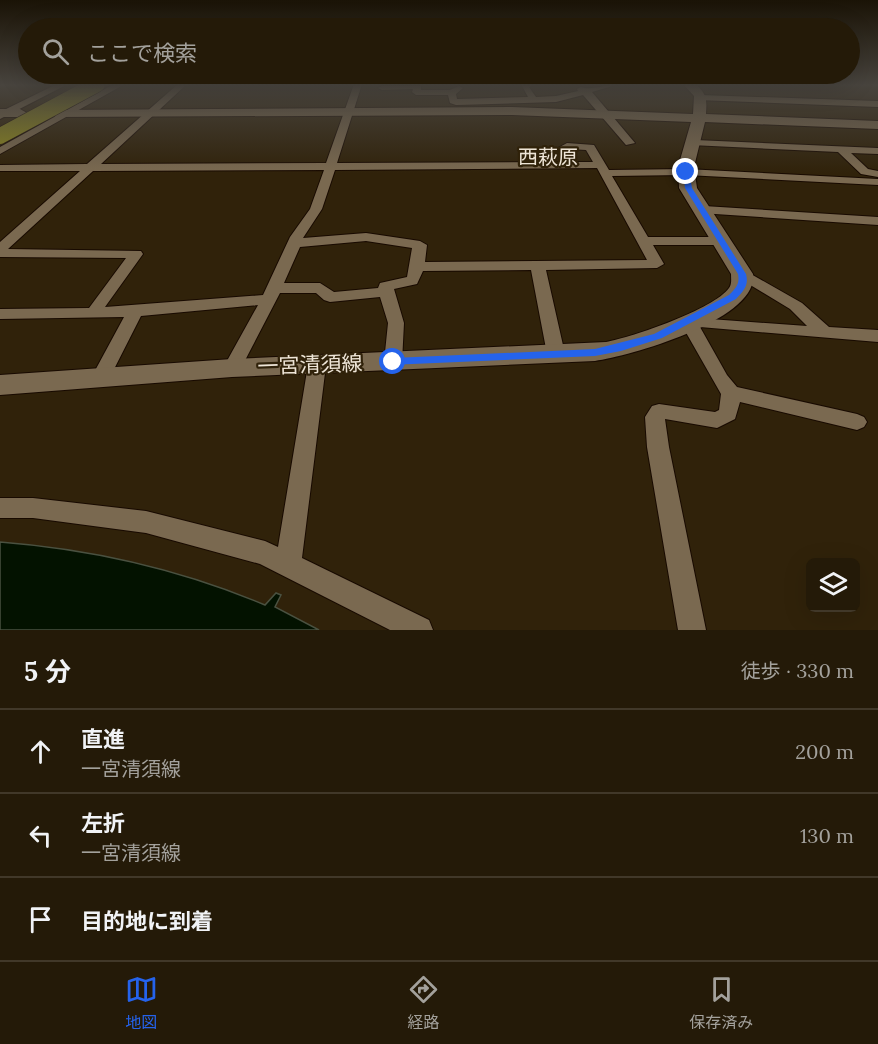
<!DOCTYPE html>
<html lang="ja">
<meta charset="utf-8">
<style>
:root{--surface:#241a08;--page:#2c2312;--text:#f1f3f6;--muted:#a3a19c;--line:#413829;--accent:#2563eb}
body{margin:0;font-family:Lora,"Noto Sans JP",serif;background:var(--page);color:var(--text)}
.controls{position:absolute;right:18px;bottom:18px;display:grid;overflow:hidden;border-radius:9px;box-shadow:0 6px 24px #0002}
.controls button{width:54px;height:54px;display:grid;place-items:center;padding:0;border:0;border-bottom:2px solid var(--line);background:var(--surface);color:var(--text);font:30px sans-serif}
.stop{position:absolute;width:18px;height:18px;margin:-14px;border:4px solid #2563eb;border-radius:50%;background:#fff}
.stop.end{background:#2563eb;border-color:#fff;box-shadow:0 2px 6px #0008}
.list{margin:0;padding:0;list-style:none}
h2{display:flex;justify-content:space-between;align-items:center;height:78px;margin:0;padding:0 24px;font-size:26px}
h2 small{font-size:20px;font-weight:400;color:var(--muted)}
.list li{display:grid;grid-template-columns:39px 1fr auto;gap:18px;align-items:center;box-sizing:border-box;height:84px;padding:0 24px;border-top:2px solid var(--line)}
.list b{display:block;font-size:22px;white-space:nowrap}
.list p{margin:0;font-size:20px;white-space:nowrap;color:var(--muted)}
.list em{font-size:20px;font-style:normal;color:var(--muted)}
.icon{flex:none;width:33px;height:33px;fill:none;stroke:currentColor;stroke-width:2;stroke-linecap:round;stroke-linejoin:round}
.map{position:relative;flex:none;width:878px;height:630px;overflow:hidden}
.search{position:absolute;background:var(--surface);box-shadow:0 6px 24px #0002;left:18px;right:18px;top:18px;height:66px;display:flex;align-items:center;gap:15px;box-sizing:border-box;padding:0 21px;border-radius:33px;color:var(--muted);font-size:22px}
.sheet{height:330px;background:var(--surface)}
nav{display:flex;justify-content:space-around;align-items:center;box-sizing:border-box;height:84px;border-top:2px solid var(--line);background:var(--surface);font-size:16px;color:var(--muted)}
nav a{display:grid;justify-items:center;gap:3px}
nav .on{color:var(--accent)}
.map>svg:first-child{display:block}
.water{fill:#031200;stroke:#4a5140;stroke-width:1.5}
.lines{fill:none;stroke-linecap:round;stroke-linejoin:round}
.street-casing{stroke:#180a00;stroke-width:2}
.secondary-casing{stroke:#180a00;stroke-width:2}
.street{fill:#7a6950;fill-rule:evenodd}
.secondary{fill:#7a6950;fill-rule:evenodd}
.highway-bridge-casing{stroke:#180a00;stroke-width:17;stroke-linecap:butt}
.highway-bridge{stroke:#8d8821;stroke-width:16}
.route{fill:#2563eb}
.labels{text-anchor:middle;stroke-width:4.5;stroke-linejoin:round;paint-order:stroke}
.far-quarter-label{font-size:20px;fill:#eee5d7;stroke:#30220a}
.street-label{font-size:21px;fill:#eee5d7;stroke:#30220a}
</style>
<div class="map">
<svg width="878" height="630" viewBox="0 0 878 630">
<rect width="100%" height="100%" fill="#30220a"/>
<!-- water -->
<path class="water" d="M0 542C90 549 182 570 265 605L276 593 281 595 275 607 319 630H0Z"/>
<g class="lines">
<defs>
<path id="street" d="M57 84H68L0 119V112Z
M114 84H125L0 154V147Z
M178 84H187L101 164 326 163 354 84H362L337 163 563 162 558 148 567 143 594 145 609 170 686 169 878 179V185L686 175 612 176 648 237H722L729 241 722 245H653L664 264 657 268 546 270 565 354 562 358H550L547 354 531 270 423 271 417 284 394 289 404 323 402 362 399 366 393 368 387 366 384 362 388 323 380 297 330 302 324 300 316 293H280L239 372 232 374 225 372 223 368 258 305 141 316 107 383 100 385 93 383 91 378 124 317 0 319V309L89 308 126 258 0 257V242L80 171H0V165L87 164ZM569 149 586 150 593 162H574ZM597 168 647 260 425 262 427 245 420 241 366 233 303 238 322 209 335 170ZM324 170 310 209 290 237 263 295 105 307 143 254 141 251 8 249 93 171ZM366 241 412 248 407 277 380 283 378 288 334 292 320 283H284L300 247Z
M521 84H538L529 87 536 97 556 96 578 91 577 89 581 87C591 91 607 84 619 84L592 92 635 143 626 145 583 95 556 102 456 105 450 103 448 95H416L412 92 413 89 382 90 378 88 382 86H421V90H450L459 86 463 88 456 94 457 99 528 97Z
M701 95 878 101V107L698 100V96Z
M695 140 878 148V154L851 153 868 169 878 171V177L861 174 838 152 691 145V141Z
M704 206 878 217V225L700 213 698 210 700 207Z
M742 269 802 303 829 327 878 330V342L700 327 727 375 737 387 857 414 864 417 867 422 864 427 857 430 740 402 735 419 717 428 665 419 669 447 706 630H678L647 447 645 417 652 406 659 404 715 412 719 410 721 394 680 322 682 318 696 313 710 319 807 326 790 309 737 277 734 274 737 271Z
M317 359 323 361 326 365 302 558 429 620 433 630H390L260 564 146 533 33 518H0V498H33L146 511 265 541 278 547 308 365 311 361Z"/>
<path id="secondary" d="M683 84H696C707 95 707 100 706 114L878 121V129L705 122 694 167 697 188 753 274C759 320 630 356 595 361L232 377 0 395V375L232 359 606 342C633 337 714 309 729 288 732 284 731 279 731 274L679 188 678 167 691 122 512 115 56 117 49 113 51 110 512 107 693 114 694 96Z
M0 109H20L27 113 20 117H0Z"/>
</defs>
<!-- street casing -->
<use href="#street" class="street-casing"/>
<!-- secondary casing -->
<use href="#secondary" class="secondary-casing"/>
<!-- street -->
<use href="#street" class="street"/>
<!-- secondary -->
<use href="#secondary" class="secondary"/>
<defs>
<path id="highway-bridge" d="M0 136 97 84"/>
</defs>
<!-- highway-bridge casing -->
<use href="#highway-bridge" class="highway-bridge-casing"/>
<!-- highway-bridge -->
<use href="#highway-bridge" class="highway-bridge"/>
</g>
<!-- sky -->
<linearGradient id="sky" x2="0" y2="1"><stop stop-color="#1a1306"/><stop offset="0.49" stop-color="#48443e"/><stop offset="1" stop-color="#48443e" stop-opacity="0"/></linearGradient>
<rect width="878" height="173" fill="url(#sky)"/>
<!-- route -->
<path class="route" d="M686 170 689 172 692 188 746 274C749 285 744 291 736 299L662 338 621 351 595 356 389 365 388 362 393 358 595 349 654 334 729 295C736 288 740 284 738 274L685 188 683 172Z"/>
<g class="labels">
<!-- far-quarter labels -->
<g class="far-quarter-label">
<text x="548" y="164">西萩原</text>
</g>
<!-- street labels -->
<g class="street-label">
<text transform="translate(310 365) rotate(-2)" y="7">一宮清須線</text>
</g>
</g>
</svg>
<div class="controls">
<button><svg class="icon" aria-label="layers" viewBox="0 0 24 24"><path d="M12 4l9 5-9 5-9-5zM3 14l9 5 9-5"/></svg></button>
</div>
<div class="stop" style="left:393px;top:362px"></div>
<div class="stop end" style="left:686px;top:172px"></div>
<div class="search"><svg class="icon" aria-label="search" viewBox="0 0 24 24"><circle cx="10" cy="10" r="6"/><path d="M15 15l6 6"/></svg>ここで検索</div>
</div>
<section class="sheet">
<h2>5 分<small>徒歩 · 330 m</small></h2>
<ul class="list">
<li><svg class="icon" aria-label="ahead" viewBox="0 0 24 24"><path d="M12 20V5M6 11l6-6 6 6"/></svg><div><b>直進</b><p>一宮清須線</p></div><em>200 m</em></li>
<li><svg class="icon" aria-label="left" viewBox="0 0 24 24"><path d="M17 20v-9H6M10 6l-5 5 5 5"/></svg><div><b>左折</b><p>一宮清須線</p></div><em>130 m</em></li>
<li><svg class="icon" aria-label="arrive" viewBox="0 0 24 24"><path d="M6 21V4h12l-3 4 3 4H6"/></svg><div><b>目的地に到着</b></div></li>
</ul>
</section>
<nav>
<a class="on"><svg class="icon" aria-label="map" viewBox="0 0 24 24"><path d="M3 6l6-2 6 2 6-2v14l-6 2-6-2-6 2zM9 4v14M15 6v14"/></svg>地図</a>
<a><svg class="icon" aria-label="directions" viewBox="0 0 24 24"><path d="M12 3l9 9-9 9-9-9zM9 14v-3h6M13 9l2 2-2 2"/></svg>経路</a>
<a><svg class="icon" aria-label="saved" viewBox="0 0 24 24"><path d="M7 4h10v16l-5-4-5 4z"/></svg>保存済み</a>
</nav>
